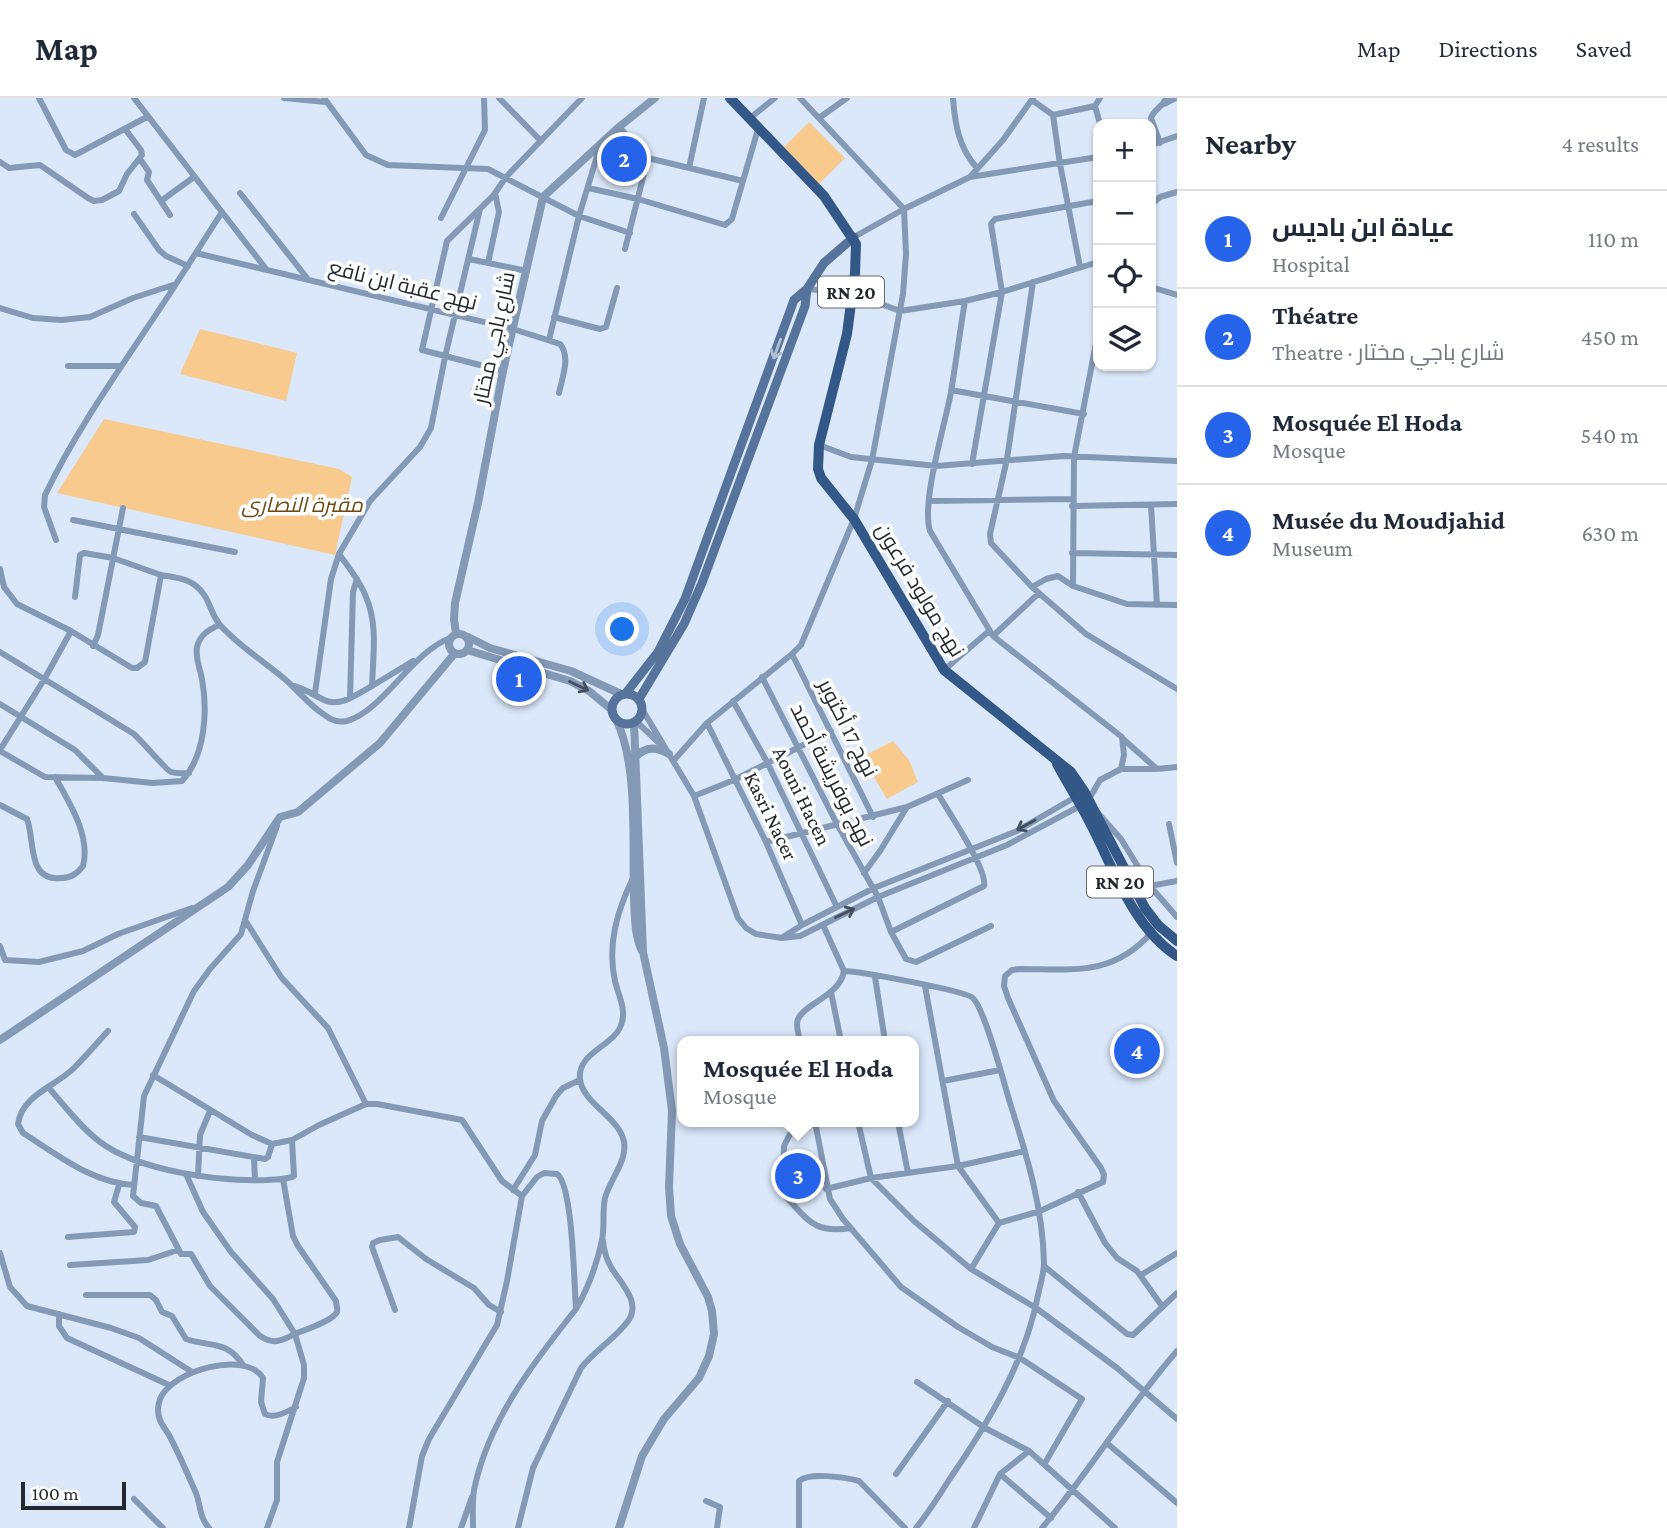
<!DOCTYPE html>
<meta charset="utf-8">
<style>
:root{--surface:#fff;--page:#f6f6f7;--text:#1f2937;--muted:#747a83;--line:#e0e1e3;--accent:#2563eb}
body{margin:0;font-family:"Crimson Pro",Cairo,serif;background:var(--page);color:var(--text)}
.controls{position:absolute;right:21px;top:21px;display:grid;overflow:hidden;border-radius:14px;box-shadow:0 2px 5px #0004}
.controls button{width:63px;height:63px;display:grid;place-items:center;padding:0;border:0;border-bottom:2px solid var(--line);background:var(--surface);color:var(--text);font:35px sans-serif}
.scale{position:absolute;left:21px;bottom:18px;width:105px;box-sizing:border-box;padding-left:7px;border:4px solid #23282f;border-top:0;font-size:19px;line-height:24px;white-space:nowrap;color:#23282f;-webkit-text-stroke:5px #fff;paint-order:stroke}
.you{position:absolute;left:623px;top:532px;width:24px;height:24px;margin:-18px;border:5px solid #fff;border-radius:50%;background:#1a73e8;box-shadow:0 0 0 10px #1a73e833}
.badge{display:grid;place-items:center;width:46px;height:46px;border-radius:50%;background:var(--accent);color:#fff;font-size:23px;font-weight:700}
.pin{position:absolute;translate:-50% -50%;border:4px solid #fff;box-shadow:0 2px 7px #0006}
.popup{position:absolute;left:677px;top:938px;width:242px;height:91px;box-sizing:border-box;display:grid;place-content:center;border-radius:14px;background:var(--surface);filter:drop-shadow(0 2px 5px #0005);font-size:23px;white-space:nowrap;color:var(--muted)}
.popup b{font-size:26px;color:var(--text)}
.popup::after{content:'';position:absolute;left:50%;top:100%;margin-left:-14px;border:14px solid transparent;border-top-color:var(--surface)}
.list{margin:0;padding:0;list-style:none}
h2{display:flex;justify-content:space-between;align-items:center;height:91px;margin:0;padding:0 28px;font-size:30px}
h2 small{font-size:23px;font-weight:400;color:var(--muted)}
.list li{display:grid;grid-template-columns:46px 1fr auto;gap:21px;align-items:center;box-sizing:border-box;height:98px;padding:0 28px;border-top:2px solid var(--line)}
.list b{display:block;font-size:26px;white-space:nowrap}
.list p{margin:0;font-size:23px;white-space:nowrap;color:var(--muted)}
.list em{font-size:23px;font-style:normal;color:var(--muted)}
.icon{flex:none;width:38px;height:38px;fill:none;stroke:currentColor;stroke-width:2;stroke-linecap:round;stroke-linejoin:round}
.map{position:relative;flex:none;width:1177px;height:1430px;overflow:hidden}
header{display:flex;align-items:center;gap:42px;box-sizing:border-box;height:98px;padding:0 35px;background:var(--surface);border-bottom:2px solid var(--line)}
header strong{font-size:33px}
nav{display:flex;gap:38px;margin-inline-start:auto;font-size:24px}
main{display:flex}
aside{flex:1;background:var(--surface)}
.map>svg:first-child{display:block}
.green{fill:#f8ca8d}
.lines{fill:none;stroke-linecap:round;stroke-linejoin:round}
.minor{stroke:#8499b5;stroke-width:6}
.tertiary{stroke:#8499b5;stroke-width:8}
.secondary{stroke:#55739b;stroke-width:9}
.primary{stroke:#335787;stroke-width:10}
.oneway{stroke:#b2c0d2}
.oneway2{stroke:#45505e}
.labels{text-anchor:middle;stroke-width:7;stroke-linejoin:round;paint-order:stroke}
.shield{fill:#fff;stroke:#65686d;stroke-width:2}
.shield-label{font-size:19px;font-weight:bold;fill:#23282f}
.street-label{font-size:21px;fill:#23282f;stroke:#fff}
.park-label{font-size:21px;font-style:italic;fill:#6c4a15;stroke:#fff}
</style>
<header>
<strong>Map</strong>
<nav><a>Map</a><a>Directions</a><a>Saved</a></nav>
</header>
<main>
<div class="map">
<svg width="1177" height="1430" viewBox="0 0 1177 1430">
<rect width="100%" height="100%" fill="#dae8fa"/>
<!-- green -->
<path class="green" d="M809 24 845 60 819 86 783 50Z
M200 231 297 255 286 303 180 276Z
M104 321 339 371 352 379 335 457 57 395Z
M893 643 909 662 918 684 887 701 862 659Z"/>
<g class="lines">
<!-- minor -->
<path class="minor" d="M39 0 66 52 75 57 147 19
M134 0 266 171
M284 0 326 4
M324 0 366 57 388 67 488 71 579 118 630 135
M499 0 541 43
M953 0C955 27 959 50 977 70
M1032 2 1053 17 1095 8
M1164 6 1176 0
M1053 17 1060 66 1080 169
M750 20 775 0
M819 20 847 0
M1100 26 1095 8 1100 0
M619 29 648 60
M1160 45 1151 20C1154 11 1163 9 1166 0
M1151 47 1177 38
M140 61 149 74 147 82 170 117
M0 64 9 70 40 67 88 100 94 103 102 102 119 93 127 76 142 57 141 52 125 31
M689 70 704 0
M970 79 1098 59
M588 90 638 101 725 127 732 121 758 31
M240 95 307 180
M161 103 194 79
M1151 107 1160 99 1177 94
M134 116 159 152 166 158 188 168
M441 120 485 32 484 0
M854 139 904 111 970 79 1003 42 1033 0
M625 151 648 60 743 83
M196 155 513 231 560 246C571 259 562 280 559 295
M469 161 527 173
M488 165 499 114 495 95
M1033 184 1007 361 990 436 991 445 1032 489 1046 481 1058 478 1073 488 1127 506 1177 507
M1151 189 1177 197
M807 191 851 195 900 213 965 203 1002 194 1098 164
M0 210 33 220 61 222 90 219 133 200 176 186 222 114
M554 219 600 231 606 229 617 190
M549 242 579 118 600 48
M68 268H119
M503 273 422 252 447 143 493 98 506 79 582 0
M951 292 1084 316
M819 347 851 359 936 368 1064 358 1177 363
M972 366 1002 194 991 126 995 121 1098 103
M929 403 1072 401
M1151 407 1157 507
M1072 408 1177 406
M73 422 235 454
M56 442 44 409 45 397C81 322 131 256 176 186
M1072 455 1177 457
M339 456C349 470 360 483 366 499 378 526 373 559 372 588L413 563
M0 471 4 489 17 506 71 533 132 570H137L145 564 161 477C172 479 187 480 196 488 210 498 210 517 221 528 240 549 265 564 287 583 301 596 314 612 331 621 336 624 341 624 347 623 383 613 411 555 450 540
M1073 488 1074 359 1098 235
M1032 489 1086 536 1177 591
M75 499 80 457 84 455 113 460 161 477
M993 538 1039 495
M93 548 98 537 123 410
M0 554 134 636C142 643 167 673 171 674 177 676 183 675 189 675
M792 556 873 719
M944 572 989 533
M762 579 837 726 878 799 891 834 984 788C988 772 948 713 938 696
M294 588C305 591 314 597 324 602 340 610 359 595 372 588
M315 595 331 481 339 456 370 403 420 349 431 330 445 259 480 111
M350 600 353 494 357 481
M733 603 767 664 837 809
M0 606 75 652 103 680
M642 611 694 698 738 820 746 830 756 836 782 840 800 838 878 799 1007 747 1080 708 1089 701 1100 682 1121 671 1124 657 1122 639 993 538 930 433C921 404 945 327 951 294 956 264 960 233 965 203
M636 623 660 646
M707 625 766 744 802 827
M0 652 45 580 71 533
M0 653 45 679 103 680 153 685 182 683C205 658 208 614 202 581 200 570 195 560 197 549 200 537 208 532 219 527
M674 662 707 625 792 556 801 547 854 421 872 362 903 196 906 156 904 111 800 0
M1121 671H1157L1122 640
M1157 671 1177 669
M694 698 734 682 831 633
M0 707 27 721C35 742 27 783 60 780 71 780 77 776 83 768 91 738 69 704 55 679
M1098 715 1121 741 1150 788 1177 819
M1169 726 1177 765
M766 744 907 709 968 682
M864 775 880 753 907 709
M1150 788 1177 783
M245 822 281 879 328 930 366 1006 319 1027 292 1042
M823 827 844 873C858 873 967 893 973 900 985 912 1004 985 1010 1005 1027 1058 1043 1110 1044 1165 1044 1176 1040 1187 1038 1197 1025 1265 988 1325 949 1382 939 1398 928 1415 916 1430
M891 834 906 861 916 864 991 828
M783 839 802 827 874 790 1017 733 1079 697
M0 848 5 862 39 864 83 853 118 836 192 810
M875 879 885 943
M925 888 958 1068 999 1125 1040 1113 1103 1084 1104 1077 1101 1070 1054 1003 1008 900 1004 888 1005 878 1012 872 1019 871C1072 871 1113 879 1152 834
M831 894 841 943
M108 933C97 945 86 958 74 970 56 988 22 997 18 1026L23 1035C58 1057 92 1085 134 1087
M800 943C799 937 795 927 798 921 805 905 840 898 844 873
M943 983 1000 972
M48 989C64 1007 80 1029 100 1044 139 1073 220 1084 267 1082 276 1081 286 1082 294 1078L292 1042 272 1046 252 1037 153 977
M366 1006H377L462 1022 502 1083 522 1098
M796 1024 784 1048 783 1096C808 1121 812 1136 851 1130
M815 1024 830 1101 843 1121 901 1189 958 1229 992 1249 1020 1260 1082 1301 1045 1365
M858 1024 871 1080 914 1123 971 1171 1036 1210 1117 1270 1177 1321
M898 1024 908 1075
M139 1039 265 1061 268 1059 272 1046
M254 1060 255 1082
M186 1076 203 1114 231 1154 273 1201 295 1236C304 1232 333 1223 337 1214 338 1211 336 1206 336 1203L298 1148 293 1138 283 1081
M198 1078 200 1037 210 1013
M826 1091 871 1080 958 1068 1025 1053
M513 1092 535 1057 542 1023 556 998 563 990 580 982
M1078 1094 1105 1145 1117 1160 1137 1173 1162 1208
M68 1139 134 1134 135 1129 114 1104 119 1087
M0 1155 10 1189 27 1208 111 1230 139 1240 192 1274
M70 1167 148 1162 178 1152
M1044 1168 1127 1236 1133 1237 1177 1195
M971 1171 999 1125
M1141 1177 1177 1155
M86 1197H150L156 1202 162 1214 172 1218 186 1241C210 1249 227 1242 243 1267
M395 1212 372 1149 373 1145 380 1142 398 1139 426 1161 474 1190 489 1207 501 1214
M59 1216V1228L67 1240 169 1287
M917 1284 985 1330 1029 1353 1115 1430
M1108 1346 1177 1405
M896 1376 948 1303
M1000 1376 1051 1420
M134 1401 163 1430
M706 1403 720 1409 717 1430
M209 1430C199 1419 201 1408 196 1395 188 1377 180 1358 171 1341 168 1334 162 1328 160 1322 157 1315 158 1307 160 1301 172 1272 246 1252 263 1280L261 1304 265 1316C274 1321 287 1314 296 1309
M267 1430 277 1402V1364L304 1280V1267L295 1236C281 1243 274 1247 260 1238L210 1188 191 1156H181L156 1108 141 1105 133 1098 144 998 194 893 210 871 241 836 253 793 277 728
M409 1430 422 1358 429 1341 497 1227 507 1183 522 1098 537 1079 544 1075 557 1076C573 1087 574 1187 576 1211 588 1190 597 1166 602 1142 605 1128 602 1114 605 1100 610 1081 630 1060 623 1040 616 1018 582 1004 580 981 577 953 617 948 622 924 626 911 618 896 615 883 607 847 617 813 633 780
M461 1430 472 1399
M473 1430C473 1418 472 1404 474 1392 488 1323 533 1265 576 1211
M518 1430 533 1370 581 1270C595 1252 615 1241 628 1223 642 1204 620 1185 611 1169 606 1161 604 1152 603 1143
M799 1430V1383C809 1374 845 1379 859 1383L905 1430
M974 1430 1000 1376 1029 1353
M1042 1430C1090 1373 1128 1309 1177 1253"/>
<!-- tertiary -->
<path class="tertiary" d="M456 535 454 522 455 505 478 405 503 273 543 99 619 29 655 0
M449 546a10 10 0 1 1 20 0a10 10 0 1 1-20 0Z
M468 539 490 550 571 573 621 596
M467 552 570 583 589 593 612 612
M616 621C639 668 632 746 634 799 635 817 634 836 642 853
M634 661C644 648 656 648 669 656
M0 942 228 789 248 767 280 719 298 714 380 645 455 555
M619 1430 642 1358 664 1321 699 1280 709 1258 714 1236 712 1213 708 1199 680 1146 671 1118 669 1089 672 1013 664 950 643 854 634 624"/>
<!-- secondary -->
<path class="secondary" d="M626 595 658 554 685 501 794 202 807 191 824 165 854 139
M612 611a15 15 0 1 1 30 0a15 15 0 1 1-30 0Z
M639 601 684 526 702 485 805 208 807 191"/>
<!-- primary -->
<path class="primary" d="M730 0 824 98 856 146 855 175 847 236 819 347 818 371 821 380 854 421 944 572 1071 674 1084 693 1145 810 1158 827 1177 843
M1057 666C1067 685 1079 703 1089 723 1113 768 1132 829 1177 858"/>
</g>
<!-- one-way arrows -->
<defs><path id="oneway-shaft" d="M-6 0H5M1.5-3L5.5 0L1.5 3" fill="none" stroke-width="1.6" stroke-linecap="round" stroke-linejoin="round" transform="scale(1.75)"/></defs>
<use class="oneway" href="#oneway-shaft" transform="translate(777 251) rotate(110)"/>
<g class="oneway2">
<use href="#oneway-shaft" transform="translate(579 588) rotate(26)"/>
<use href="#oneway-shaft" transform="translate(1026 727) rotate(151)"/>
<use href="#oneway-shaft" transform="translate(845 815) rotate(-26)"/>
</g>
<g class="labels">
<!-- shield labels -->
<g class="shield">
<rect x="818" y="178.5" width="66" height="31" rx="5"/>
<rect x="1087" y="768.5" width="66" height="31" rx="5"/>
</g>
<g class="shield-label">
<text x="851" y="201">RN 20</text>
<text x="1120" y="791">RN 20</text>
</g>
<!-- street labels -->
<g class="street-label">
<text transform="translate(403 187) rotate(14)" y="7">نهج عقبة ابن نافع</text>
<text transform="translate(494 240) rotate(-78)" y="7">شارع باجي مختار</text>
<text transform="translate(920 492) rotate(59)" y="7">نهج مولود فرعون</text>
<text transform="translate(848 630) rotate(63)" y="7">نهج 17 أكتوبر</text>
<text transform="translate(832 677) rotate(63)" y="7">نهج بوفريشة أحمد</text>
<text transform="translate(802 698) rotate(64)" y="7">Aouni Hacen</text>
<text transform="translate(771 718) rotate(64)" y="7">Kasri Nacer</text>
</g>
<!-- park labels -->
<g class="park-label">
<text x="302" y="414">مقبرة النصارى</text>
</g>
</g>
</svg>
<div class="controls">
<button>+</button>
<button>−</button>
<button><svg class="icon" aria-label="locate" viewBox="0 0 24 24"><circle cx="12" cy="12" r="6"/><path d="M12 2v4M12 18v4M2 12h4M18 12h4"/></svg></button>
<button><svg class="icon" aria-label="layers" viewBox="0 0 24 24"><path d="M12 4l9 5-9 5-9-5zM3 14l9 5 9-5"/></svg></button>
</div>
<div class="scale">100 m</div>
<div class="you"></div>
<div class="pin badge" style="left:519px;top:581px">1</div>
<div class="pin badge" style="left:624px;top:61px">2</div>
<div class="pin badge" style="left:798px;top:1078px">3</div>
<div class="popup"><b>Mosquée El Hoda</b>Mosque</div>
<div class="pin badge" style="left:1137px;top:953px">4</div>
</div>
<aside>
<h2>Nearby<small>4 results</small></h2>
<ul class="list">
<li><span class="badge">1</span><div><b>عيادة ابن باديس</b><p>Hospital</p></div><em>110 m</em></li>
<li><span class="badge">2</span><div><b>Théatre</b><p>Theatre · شارع باجي مختار</p></div><em>450 m</em></li>
<li><span class="badge">3</span><div><b>Mosquée El Hoda</b><p>Mosque</p></div><em>540 m</em></li>
<li><span class="badge">4</span><div><b>Musée du Moudjahid</b><p>Museum</p></div><em>630 m</em></li>
</ul>
</aside>
</main>
